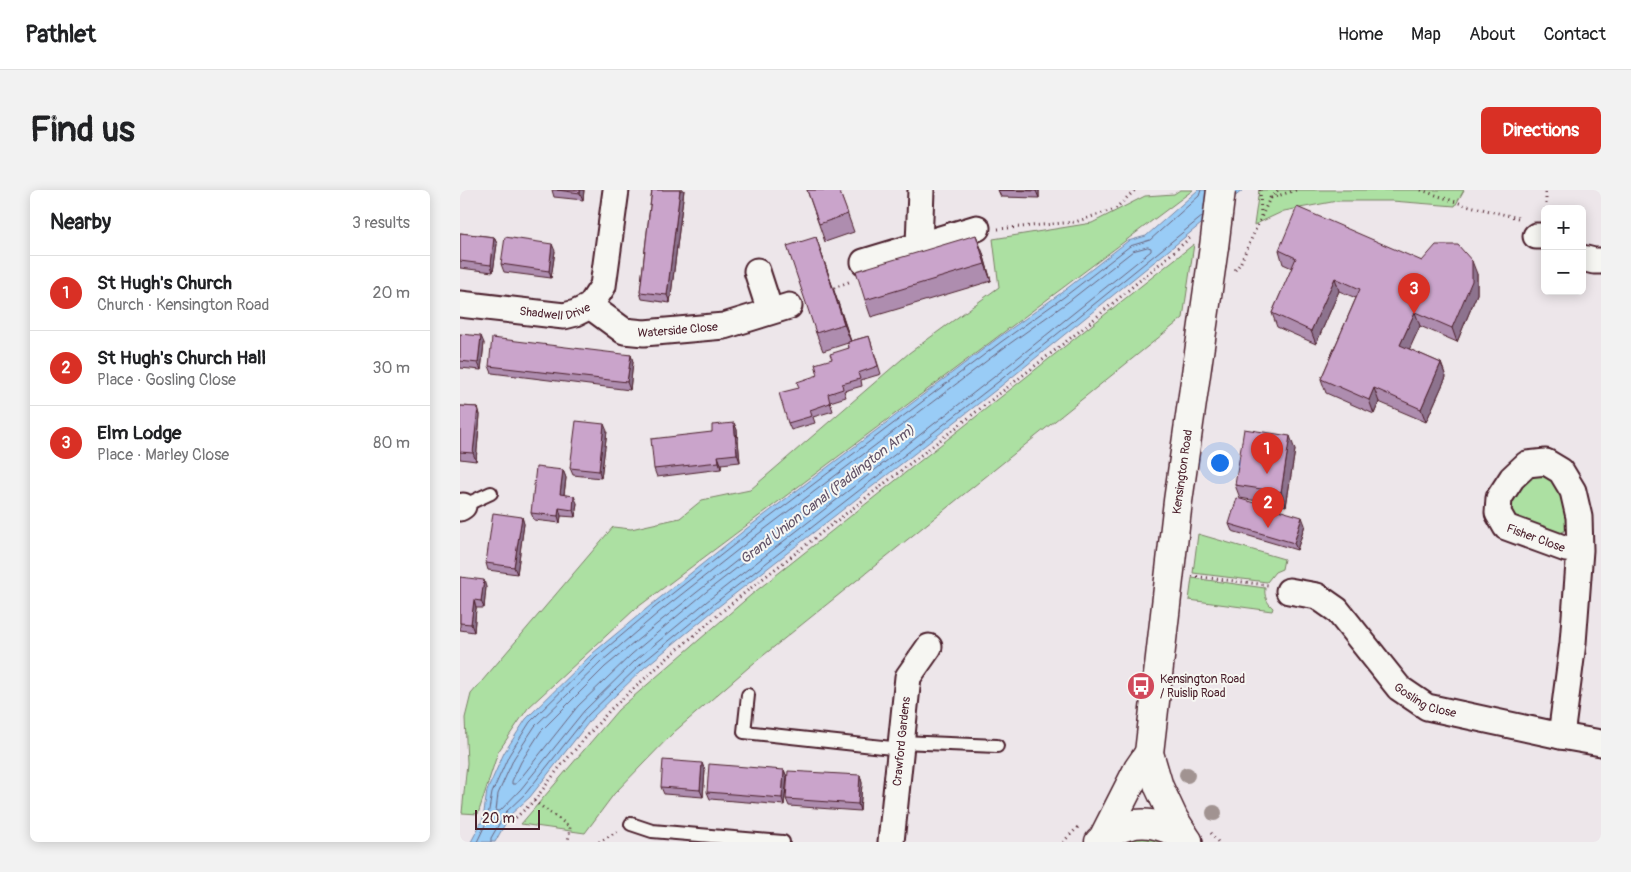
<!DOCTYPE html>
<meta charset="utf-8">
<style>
:root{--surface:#fff;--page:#f2f2f2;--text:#202124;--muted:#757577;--line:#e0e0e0;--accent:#d93025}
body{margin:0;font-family:Pangolin,sans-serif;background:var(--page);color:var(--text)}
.controls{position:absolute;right:15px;top:15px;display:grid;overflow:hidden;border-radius:8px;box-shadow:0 2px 12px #0003}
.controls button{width:45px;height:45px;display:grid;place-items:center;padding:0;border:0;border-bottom:1px solid var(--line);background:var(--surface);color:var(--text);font:25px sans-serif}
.scale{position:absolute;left:15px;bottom:12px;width:65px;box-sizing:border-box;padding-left:5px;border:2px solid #4a1f2b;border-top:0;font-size:14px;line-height:18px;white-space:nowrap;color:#4a1f2b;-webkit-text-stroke:4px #f6f6f2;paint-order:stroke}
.you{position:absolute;left:759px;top:272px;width:18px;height:18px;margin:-12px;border:4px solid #fff;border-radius:50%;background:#1a73e8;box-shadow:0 0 0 8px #1a73e833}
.badge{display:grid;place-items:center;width:32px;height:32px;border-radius:50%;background:var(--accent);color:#fff;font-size:16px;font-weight:700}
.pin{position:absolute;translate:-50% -41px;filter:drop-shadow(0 1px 2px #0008)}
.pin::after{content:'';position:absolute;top:26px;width:18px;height:15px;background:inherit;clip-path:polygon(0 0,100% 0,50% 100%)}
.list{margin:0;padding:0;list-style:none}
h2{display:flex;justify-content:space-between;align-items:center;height:65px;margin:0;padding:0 20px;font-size:21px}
h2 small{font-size:16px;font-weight:400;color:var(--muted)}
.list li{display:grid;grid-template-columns:32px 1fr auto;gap:15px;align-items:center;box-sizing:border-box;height:75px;padding:0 20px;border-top:1px solid var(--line)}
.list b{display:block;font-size:19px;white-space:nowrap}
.list p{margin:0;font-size:16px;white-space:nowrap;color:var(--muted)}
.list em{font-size:16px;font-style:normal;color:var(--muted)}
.map{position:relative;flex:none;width:1141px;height:652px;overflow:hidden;border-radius:8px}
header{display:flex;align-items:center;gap:30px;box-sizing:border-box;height:70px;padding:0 25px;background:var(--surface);border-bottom:1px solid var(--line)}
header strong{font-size:24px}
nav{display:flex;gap:28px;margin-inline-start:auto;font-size:18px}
.intro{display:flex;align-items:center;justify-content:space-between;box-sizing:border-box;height:120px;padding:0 30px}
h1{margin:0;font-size:35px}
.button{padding:12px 22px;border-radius:8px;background:var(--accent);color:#fff;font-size:18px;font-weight:700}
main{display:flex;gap:30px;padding:0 30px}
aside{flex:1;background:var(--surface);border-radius:8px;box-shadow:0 2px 12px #0003}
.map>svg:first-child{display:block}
.green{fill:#ace0a2;stroke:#7b8066}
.water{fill:#99ccf6;stroke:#7987a5}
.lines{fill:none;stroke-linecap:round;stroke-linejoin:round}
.shore{stroke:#6a647c;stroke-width:1}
.lane-casing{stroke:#4a1f2b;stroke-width:16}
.street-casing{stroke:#4a1f2b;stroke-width:29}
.secondary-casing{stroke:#4a1f2b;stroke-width:31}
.path{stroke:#4a1f2b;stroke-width:3;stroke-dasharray:1 4;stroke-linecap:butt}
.lane{stroke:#f6f6f2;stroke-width:12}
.street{stroke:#f6f6f2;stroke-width:25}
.secondary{stroke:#f6f6f2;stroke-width:28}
.secondary-bridge-casing{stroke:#4a1f2b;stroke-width:31;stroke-linecap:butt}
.secondary-bridge{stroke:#f6f6f2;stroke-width:28}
.tree{fill:#a19391}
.wall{fill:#ae8daf;stroke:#4a1f2b}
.shaded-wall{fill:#8d738e;stroke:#4a1f2b}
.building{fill:#caa4cb;stroke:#4a1f2b}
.labels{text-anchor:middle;stroke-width:4;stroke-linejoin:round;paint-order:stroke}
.street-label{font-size:12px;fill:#4a1f2b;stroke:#f6f6f2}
.poi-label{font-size:12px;fill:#4a1f2b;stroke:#f6f6f2;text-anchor:start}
.water-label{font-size:14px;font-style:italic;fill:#625368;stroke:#f6f6f2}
</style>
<header>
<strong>Pathlet</strong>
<nav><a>Home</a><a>Map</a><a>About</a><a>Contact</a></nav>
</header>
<div class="intro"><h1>Find us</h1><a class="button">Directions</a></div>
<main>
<aside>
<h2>Nearby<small>3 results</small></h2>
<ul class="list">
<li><span class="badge">1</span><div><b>St Hugh's Church</b><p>Church · Kensington Road</p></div><em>20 m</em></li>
<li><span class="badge">2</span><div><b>St Hugh's Church Hall</b><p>Place · Gosling Close</p></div><em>30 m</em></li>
<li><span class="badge">3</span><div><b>Elm Lodge</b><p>Place · Marley Close</p></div><em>80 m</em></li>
</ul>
</aside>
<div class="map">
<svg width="1141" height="652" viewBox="0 0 1141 652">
<rect width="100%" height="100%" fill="#ede6ea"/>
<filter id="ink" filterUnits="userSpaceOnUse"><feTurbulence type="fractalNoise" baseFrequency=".02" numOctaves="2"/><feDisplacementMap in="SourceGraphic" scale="10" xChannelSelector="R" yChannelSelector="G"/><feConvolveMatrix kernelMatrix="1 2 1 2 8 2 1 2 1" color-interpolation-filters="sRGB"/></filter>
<g filter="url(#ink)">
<!-- green -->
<path class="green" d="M720 0H733L174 420 68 518 38 562 18 624 2 623 7 573 5 528 11 504 153 337 171 339 220 328 242 310 290 300 449 163 539 97 533 49 632 33 685 6 714 4Z
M799 0H1004L995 16 932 11H877L824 21 794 35Z
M734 54 723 128 289 477 213 543 154 604 125 643 61 634 158 520 291 405Z
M1077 282C1081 283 1086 283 1089 284 1106 291 1106 325 1106 340L1098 344 1051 330 1048 307 1065 288Z
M738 344 824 369 822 379 815 382 807 392 733 383Z
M732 388 805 398C804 406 807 413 813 418L812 421 729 410Z
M680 642 715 652H657Z"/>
<!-- water -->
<path class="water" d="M738 0H783L541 196 258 417 184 478 132 528 70 607 50 625 35 652H11L23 629 27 601 44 563 66 529 133 463 191 415 286 339 538 148 601 103 668 51 686 46Z"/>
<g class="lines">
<!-- shore -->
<path class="shore" d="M688 57 691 58V61L534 187 251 408 177 469 124 521 61 599 40 621H36L38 604 54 568 75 536 141 472 198 423 293 348 545 157 608 112 673 61Z
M351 314 353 316V319L246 402 172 464 118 516 56 594H52V591L61 572 81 541 145 477 203 429 298 354Z
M17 652 27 631 32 603 49 565 70 532 136 467 194 418 289 343 541 152 604 107 670 56 690 50 739 6 741 0
M31 652V648L46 622 66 603 128 525 181 474 255 413 538 192 743 26"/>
<defs>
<path id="lane" d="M3 316 31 303
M288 505 284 542 441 559
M441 552 537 556
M171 634 192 641 323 652"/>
<g id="street">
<path d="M1076 46H1085"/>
<path d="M459 55 461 0"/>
<path d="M1122 68 1134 71H1141"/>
<path d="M404 72 517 38"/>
<path d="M297 81 310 121"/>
<path id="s1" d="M0 114 104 126 116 123 130 116 143 96 156 0"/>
<path id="s2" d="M130 116 164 141 184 143 264 136 329 116"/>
<path d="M0 318 3 316"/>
<path id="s3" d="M829 401 857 406 877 420 939 498 967 517 1101 546 1141 553"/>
<path id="s4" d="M1101 546 1113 453 1120 360 1119 327 1113 301 1101 281 1086 272 1067 274 1052 288 1039 308 1038 323 1046 337 1106 359 1120 360"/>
<path id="s5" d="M431 652 448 487 469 457"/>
</g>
<g id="secondary">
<path d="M643 648 678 579 689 563"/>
<path id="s6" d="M728 651 714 629 699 597 689 563 718 311 754 57"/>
<path d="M639 652C644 647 649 644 655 641 680 627 707 634 728 651"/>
</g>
</defs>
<!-- lane casing -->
<use href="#lane" class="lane-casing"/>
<!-- street casing -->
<use href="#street" class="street-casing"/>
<!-- secondary casing -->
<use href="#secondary" class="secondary-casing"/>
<!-- path -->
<path class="path" d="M800 0 801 26
M961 0 1002 14 1058 28 1059 31
M811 8 836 0
M1086 19V0
M538 39 615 32 655 19 675 0
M775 80 780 74 810 8 818 0
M374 98 391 91
M732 386 808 395
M74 611 110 637 108 652
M52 631 74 611 99 578 151 519 212 464 278 408 626 136 730 48
M751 643 758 652
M139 652 158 641
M603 652 619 636"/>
<!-- lane -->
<use href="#lane" class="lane"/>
<!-- street -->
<use href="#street" class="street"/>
<!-- secondary -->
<use href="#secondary" class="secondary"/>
<defs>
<path id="secondary-bridge" d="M754 57 761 0"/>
</defs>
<!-- secondary-bridge casing -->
<use href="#secondary-bridge" class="secondary-bridge-casing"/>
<!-- secondary-bridge -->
<use href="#secondary-bridge" class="secondary-bridge"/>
</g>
<!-- trees -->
<g class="tree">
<circle cx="727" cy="585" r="8"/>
<circle cx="754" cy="623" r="8"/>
</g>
<!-- wall -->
<path class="wall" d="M92 0H124L123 10 94 7Z
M192 0H224L210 113 182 109 180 102Z
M347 0H379L394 42 365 52Z
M538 0H579V8L541 7Z
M0 43 34 47 37 54 33 82 0 78Z
M819 60 962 71 1017 84V104L997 152 960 136 949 159 981 173 986 187 966 232 919 212 914 224 866 203 861 189 896 108 879 101 856 154 817 137 812 123 832 78 823 74Z
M95 61 91 88 44 82 41 74Z
M523 63 531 91 411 127 405 110Z
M362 65 391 151 409 146 421 184 401 190 402 196 384 201 386 207 370 212 373 221 353 227 355 233 331 240 328 233 339 198 358 185 372 169 389 158 388 153 363 161 356 143Z
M0 144 24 153 21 180 0 178Z
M171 165 173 172 170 200 32 183 29 176Z
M0 216 18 217 20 225 16 271 0 269Z
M274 233 277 240 280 272 261 274V279L197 287 194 279 252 242Z
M147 241 141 288 113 285 110 278Z
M835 260 826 316 780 308 775 295Z
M103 280 106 288 104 305 117 313 115 327 101 326 100 333 74 330 71 323Z
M62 327 64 334 57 384 28 380 26 373Z
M769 334 845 335 837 360 772 341Z
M0 387 26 397 24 418H16L14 442 0 440Z
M245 580 243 607 204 604 201 597Z
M324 580 327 587 324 615 250 609 247 602Z
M400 585 402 593 400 621 329 616 326 609Z"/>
<!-- shaded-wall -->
<path class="shaded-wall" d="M120 0H124L123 10 120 3Z
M220 0H224L210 113 207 105Z
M576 0H579V8L576 1Z
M516 45 523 63 531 91 525 74Z
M34 47 37 54 33 82 31 75Z
M356 47 391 152 384 134Z
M92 54 95 61 91 88 89 81Z
M1012 71 1017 84V104L997 152 992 138Z
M875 88 879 101 856 154 851 141Z
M955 122 960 136 945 169 940 155Z
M21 146 24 153 21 180 18 173Z
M171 165 173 172 170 200 167 192Z
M981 173 986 187 966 232 961 219Z
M914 198 919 212 914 224 909 210Z
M18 217 20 225 16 271 13 263Z
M274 233 277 240 280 272 277 264Z
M144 234 147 241 141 288 139 281Z
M830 246 835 260 826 316 821 302Z
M258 266 261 274V279L259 272Z
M103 280 106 288 103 312 100 304Z
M114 306 117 313 115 327 113 320Z
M99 318 101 326 100 333 98 326Z
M62 327 64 334 57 384 54 377Z
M842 327 845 335 837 360 834 353Z
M24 390 26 397 24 418 21 411Z
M14 410 16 418 14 442 11 434Z
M242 573 245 580 243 607 240 600Z
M324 580 327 587 324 615 322 608Z
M400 585 402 593 400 621 398 614Z"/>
<!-- building -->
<path class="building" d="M97 0H120V3Z
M192 0H220L207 105 180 102Z
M347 0H379L388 24 359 34Z
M538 0H576V1Z
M837 17 962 71 976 55H998L1012 71V91L992 138 955 122 940 155 981 173 961 219 914 198 909 210 861 189 900 99 875 88 851 141 812 123 836 68 819 60Z
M0 43 34 47 31 75 0 71Z
M516 45 525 74 405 110 396 81Z
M45 47 92 54 89 81 41 74Z
M356 47 384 134 356 143 327 56Z
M0 144 21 146 18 173 0 171Z
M409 146 418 176 398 183 400 189 382 194 383 199 368 204 370 213 350 220 352 226 328 233 319 203 339 198 337 192 358 185 355 174 372 169 370 164 389 158 388 152Z
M32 148 171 165 167 192 29 176Z
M0 216 18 217 13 263 0 262Z
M116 231 144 234 139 281 110 278Z
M274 233 277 264 258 266 259 272 194 279 191 249 252 242V235Z
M784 239 830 246 821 302 775 295Z
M76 277 103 280 100 304 114 306 113 320 99 318 98 326 71 323Z
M777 308 842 327 834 353 769 334Z
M33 323 62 327 54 377 26 373Z
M0 387 24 390 21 411 14 410 11 434 0 433Z
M203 570 242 573 240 600 201 597Z
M249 574 324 580 322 608 247 602Z
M328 581 400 585 398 614 326 609Z"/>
</g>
<!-- icons -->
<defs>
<symbol id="bus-disc" viewBox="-11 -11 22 22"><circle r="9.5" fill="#d1495b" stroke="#f6f6f2"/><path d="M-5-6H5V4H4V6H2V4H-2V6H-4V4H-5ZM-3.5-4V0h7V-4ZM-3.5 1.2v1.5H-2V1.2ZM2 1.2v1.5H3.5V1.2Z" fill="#fff"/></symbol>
</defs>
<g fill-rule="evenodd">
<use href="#bus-disc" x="665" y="480" width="32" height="32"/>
</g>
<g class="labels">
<!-- street labels -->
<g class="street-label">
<text dy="4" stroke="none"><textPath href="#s1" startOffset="96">Shadwell Drive</textPath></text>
<text dy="4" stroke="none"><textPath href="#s2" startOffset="96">Waterside Close</textPath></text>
<text dy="4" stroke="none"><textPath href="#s6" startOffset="380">Kensington Road</textPath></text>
<text dy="4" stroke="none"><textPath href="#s4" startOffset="414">Fisher Close</textPath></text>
<text dy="4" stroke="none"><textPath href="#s3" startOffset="182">Gosling Close</textPath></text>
<text dy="4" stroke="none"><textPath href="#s5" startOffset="101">Crawford Gardens</textPath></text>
</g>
<!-- poi labels -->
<g class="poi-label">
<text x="700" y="493">Kensington Road<tspan x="700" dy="14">/ Ruislip Road</tspan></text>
</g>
<!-- water labels -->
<g class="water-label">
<text transform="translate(367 304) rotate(-38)" y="5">Grand Union Canal (Paddington Arm)</text>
</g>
</g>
</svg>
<div class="controls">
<button>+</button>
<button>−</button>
</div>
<div class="scale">20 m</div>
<div class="you"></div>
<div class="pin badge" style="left:807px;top:284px">1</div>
<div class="pin badge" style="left:808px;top:338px">2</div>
<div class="pin badge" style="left:954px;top:124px">3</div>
</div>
</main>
